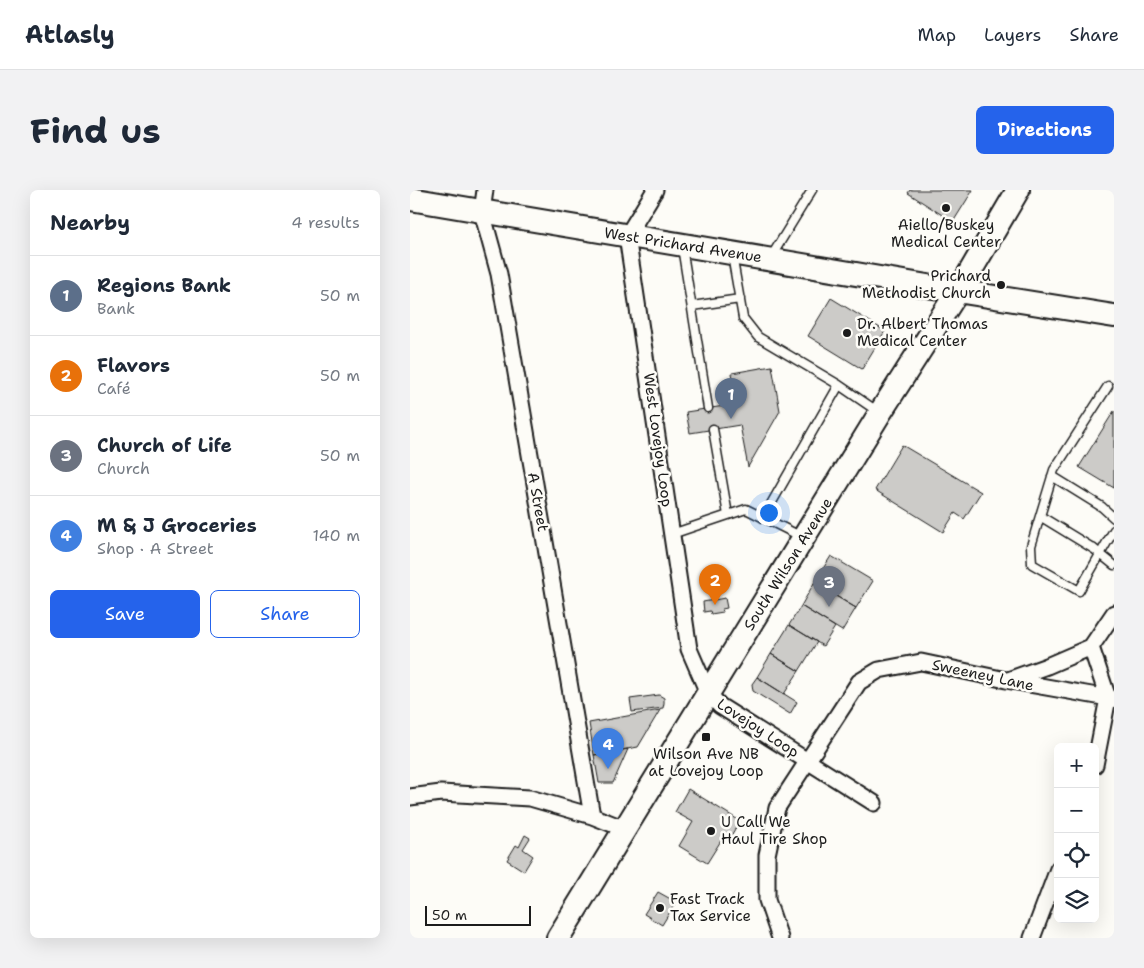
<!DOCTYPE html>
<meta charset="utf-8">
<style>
:root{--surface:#fff;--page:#f2f2f3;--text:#1f2937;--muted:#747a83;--line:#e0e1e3;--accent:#2563eb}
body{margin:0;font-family:"Shantell Sans",sans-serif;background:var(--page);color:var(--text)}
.controls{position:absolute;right:15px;bottom:15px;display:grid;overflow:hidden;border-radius:8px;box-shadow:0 5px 20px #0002}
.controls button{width:45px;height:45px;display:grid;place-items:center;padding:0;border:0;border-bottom:1px solid var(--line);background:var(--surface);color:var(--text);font:25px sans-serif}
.scale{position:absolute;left:15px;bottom:12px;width:106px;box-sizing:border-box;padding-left:5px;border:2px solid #1c1c1c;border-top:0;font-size:14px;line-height:18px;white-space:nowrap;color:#1c1c1c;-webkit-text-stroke:4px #fdfcf7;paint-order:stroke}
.you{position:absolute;left:358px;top:322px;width:18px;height:18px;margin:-12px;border:4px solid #fff;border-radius:50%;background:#1a73e8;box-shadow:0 0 0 8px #1a73e833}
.badge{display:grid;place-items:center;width:32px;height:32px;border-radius:50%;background:var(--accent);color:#fff;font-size:16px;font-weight:700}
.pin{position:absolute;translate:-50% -41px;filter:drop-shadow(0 1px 2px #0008)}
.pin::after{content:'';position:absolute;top:26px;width:18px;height:15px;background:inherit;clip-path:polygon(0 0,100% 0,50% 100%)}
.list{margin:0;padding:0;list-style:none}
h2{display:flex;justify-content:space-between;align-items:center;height:65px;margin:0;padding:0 20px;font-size:21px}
h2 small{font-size:16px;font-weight:400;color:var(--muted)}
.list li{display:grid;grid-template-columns:32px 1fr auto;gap:15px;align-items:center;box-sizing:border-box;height:80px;padding:0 20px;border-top:1px solid var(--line)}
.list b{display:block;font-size:19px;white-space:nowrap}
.list p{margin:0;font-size:16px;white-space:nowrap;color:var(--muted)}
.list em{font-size:16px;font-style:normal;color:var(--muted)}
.actions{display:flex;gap:10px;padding:15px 20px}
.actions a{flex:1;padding:11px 0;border:1px solid var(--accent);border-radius:8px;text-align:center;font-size:18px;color:var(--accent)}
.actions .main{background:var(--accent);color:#fff}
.icon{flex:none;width:28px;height:28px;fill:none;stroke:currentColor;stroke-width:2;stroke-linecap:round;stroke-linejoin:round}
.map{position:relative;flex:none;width:704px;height:748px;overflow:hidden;border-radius:8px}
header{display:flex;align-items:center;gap:30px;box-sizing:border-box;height:70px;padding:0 25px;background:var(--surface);border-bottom:1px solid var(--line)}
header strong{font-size:24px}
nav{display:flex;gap:28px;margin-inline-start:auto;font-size:18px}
.intro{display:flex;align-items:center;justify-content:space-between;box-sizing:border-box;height:120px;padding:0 30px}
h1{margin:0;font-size:35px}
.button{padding:12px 22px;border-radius:8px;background:var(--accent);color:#fff;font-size:18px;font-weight:700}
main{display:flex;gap:30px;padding:0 30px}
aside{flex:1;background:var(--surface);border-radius:8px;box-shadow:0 5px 20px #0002}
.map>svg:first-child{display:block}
.building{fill:#cccbc8;stroke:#1c1c1c}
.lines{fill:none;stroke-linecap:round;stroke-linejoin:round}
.lane-casing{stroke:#1c1c1c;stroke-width:11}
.street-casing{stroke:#1c1c1c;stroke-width:19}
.secondary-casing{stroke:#1c1c1c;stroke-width:26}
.lane{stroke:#fdfcf7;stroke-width:8}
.street{stroke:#fdfcf7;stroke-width:15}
.secondary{stroke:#fdfcf7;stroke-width:22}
.poi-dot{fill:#1c1c1c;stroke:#fdfcf7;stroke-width:2}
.labels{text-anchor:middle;stroke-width:5;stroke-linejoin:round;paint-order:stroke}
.poi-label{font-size:15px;fill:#1c1c1c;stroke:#fdfcf7;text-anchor:start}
.street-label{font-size:15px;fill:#1c1c1c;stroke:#fdfcf7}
</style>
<header>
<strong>Atlasly</strong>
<nav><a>Map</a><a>Layers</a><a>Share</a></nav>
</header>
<div class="intro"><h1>Find us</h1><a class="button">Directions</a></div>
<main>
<aside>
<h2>Nearby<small>4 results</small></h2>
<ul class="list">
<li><span class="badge" style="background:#5c6f8a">1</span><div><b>Regions Bank</b><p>Bank</p></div><em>50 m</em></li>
<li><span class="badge" style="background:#e8710a">2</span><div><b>Flavors</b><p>Café</p></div><em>50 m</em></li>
<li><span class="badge" style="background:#6b7280">3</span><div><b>Church of Life</b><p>Church</p></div><em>50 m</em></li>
<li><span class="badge" style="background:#3f7fe0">4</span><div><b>M &amp; J Groceries</b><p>Shop · A Street</p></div><em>140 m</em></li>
</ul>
<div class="actions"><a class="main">Save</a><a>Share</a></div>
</aside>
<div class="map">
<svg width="704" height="748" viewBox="0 0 704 748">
<rect width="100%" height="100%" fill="#fdfcf7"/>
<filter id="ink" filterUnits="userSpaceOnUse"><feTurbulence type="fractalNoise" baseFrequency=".02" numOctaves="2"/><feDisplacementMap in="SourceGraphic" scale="10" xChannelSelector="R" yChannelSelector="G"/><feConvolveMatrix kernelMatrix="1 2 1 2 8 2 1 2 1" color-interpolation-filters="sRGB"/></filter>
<g filter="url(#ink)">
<!-- building -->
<path class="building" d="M500 0H563L543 32 498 3Z
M421 108 475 141 452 179 398 146Z
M362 176 370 221 338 277 330 235 280 243 276 222 327 214 322 183Z
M704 221V298L669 277Z
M492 255 571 302 554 329 545 323 533 342 465 300Z
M421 366 463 391 446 418 404 393Z
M404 393 446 418 432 441 391 416Z
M315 408 317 418 312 419 313 422 301 424 300 421 294 422 293 412Z
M391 416 425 437 413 456 379 435Z
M379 435 407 452 389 481 361 464Z
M361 464 389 481 374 504 347 487Z
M347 487 387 512 380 524 343 501 342 494Z
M249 505 254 508V513L253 518 222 522 220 509Z
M250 520 228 557 184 565 179 533Z
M218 559 203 593H189L184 565Z
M278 599 330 631 317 652 312 649 297 673 269 656 283 632 265 622Z
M115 645 120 648 113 659 123 666 114 681 97 670 106 655 109 657Z
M248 702 266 712 252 735 234 724Z"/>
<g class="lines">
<defs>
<path id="lane" d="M272 57 298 218
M322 65 333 128 348 147 429 195 467 221
M361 67 402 0
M282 116 330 109
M698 196 644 280 630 326 684 359 704 375
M303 239 318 325
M642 286 692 317 704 328
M630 326 621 356 622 374 669 401 704 340
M353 328 429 195
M262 344 336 319 392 347"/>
<path id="street" d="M75 0 72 22 89 84 182 626
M245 0 217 46 279 459 298 503 310 516 464 613
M681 457 698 508 685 575
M598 490 637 476 681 457 704 423
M0 607 31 603 120 608 182 626 215 639
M370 748 357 710V665L367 618 449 492 469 480 511 472 596 490 704 509
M622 748 648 679"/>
<path id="secondary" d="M0 9 547 101 704 126
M148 748 470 223 557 87 608 0"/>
</defs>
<!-- lane casing -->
<use href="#lane" class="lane-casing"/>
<!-- street casing -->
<use href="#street" class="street-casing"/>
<!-- secondary casing -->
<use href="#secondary" class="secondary-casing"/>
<!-- lane -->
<use href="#lane" class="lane"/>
<!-- street -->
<use href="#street" class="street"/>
<!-- secondary -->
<use href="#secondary" class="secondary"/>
</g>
</g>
<!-- markers -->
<g class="poi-dot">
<circle cx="536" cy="18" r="5"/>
<circle cx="591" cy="95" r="5"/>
<circle cx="437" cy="143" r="5"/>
<rect x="291" y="542" width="10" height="10" rx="2.5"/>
<circle cx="301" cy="641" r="5"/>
<circle cx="250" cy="718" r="5"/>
</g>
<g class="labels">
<!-- poi labels -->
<g class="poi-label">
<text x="536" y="40" text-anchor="middle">Aiello/Buskey<tspan x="536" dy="17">Medical Center</tspan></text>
<text x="581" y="91" text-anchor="end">Prichard<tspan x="581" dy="17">Methodist Church</tspan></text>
<text x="447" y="139">Dr. Albert Thomas<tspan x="447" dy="17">Medical Center</tspan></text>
<text x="296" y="569" text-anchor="middle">Wilson Ave NB<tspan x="296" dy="17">at Lovejoy Loop</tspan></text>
<text x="311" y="637">U Call We<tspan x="311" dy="17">Haul Tire Shop</tspan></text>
<text x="260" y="714">Fast Track<tspan x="260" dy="17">Tax Service</tspan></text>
</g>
<!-- street labels -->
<g class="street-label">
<text transform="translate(273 55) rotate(9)" y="5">West Prichard Avenue</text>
<text transform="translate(248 250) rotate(82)" y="5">West Lovejoy Loop</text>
<text transform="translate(128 312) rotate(80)" y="5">A Street</text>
<text transform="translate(378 374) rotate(-58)" y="5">South Wilson Avenue</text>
<text transform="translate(573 485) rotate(12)" y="5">Sweeney Lane</text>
<text transform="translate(348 538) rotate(33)" y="5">Lovejoy Loop</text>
</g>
</g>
</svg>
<div class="controls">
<button>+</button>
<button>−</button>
<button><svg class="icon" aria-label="locate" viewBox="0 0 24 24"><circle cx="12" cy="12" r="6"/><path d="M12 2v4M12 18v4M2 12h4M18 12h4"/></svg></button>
<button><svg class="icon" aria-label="layers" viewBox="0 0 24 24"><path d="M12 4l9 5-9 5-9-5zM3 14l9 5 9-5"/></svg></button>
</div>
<div class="scale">50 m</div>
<div class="you"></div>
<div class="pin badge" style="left:321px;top:229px;background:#5c6f8a">1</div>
<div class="pin badge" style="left:305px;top:415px;background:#e8710a">2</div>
<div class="pin badge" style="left:419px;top:417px;background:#6b7280">3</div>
<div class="pin badge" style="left:198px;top:579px;background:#3f7fe0">4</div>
</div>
</main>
